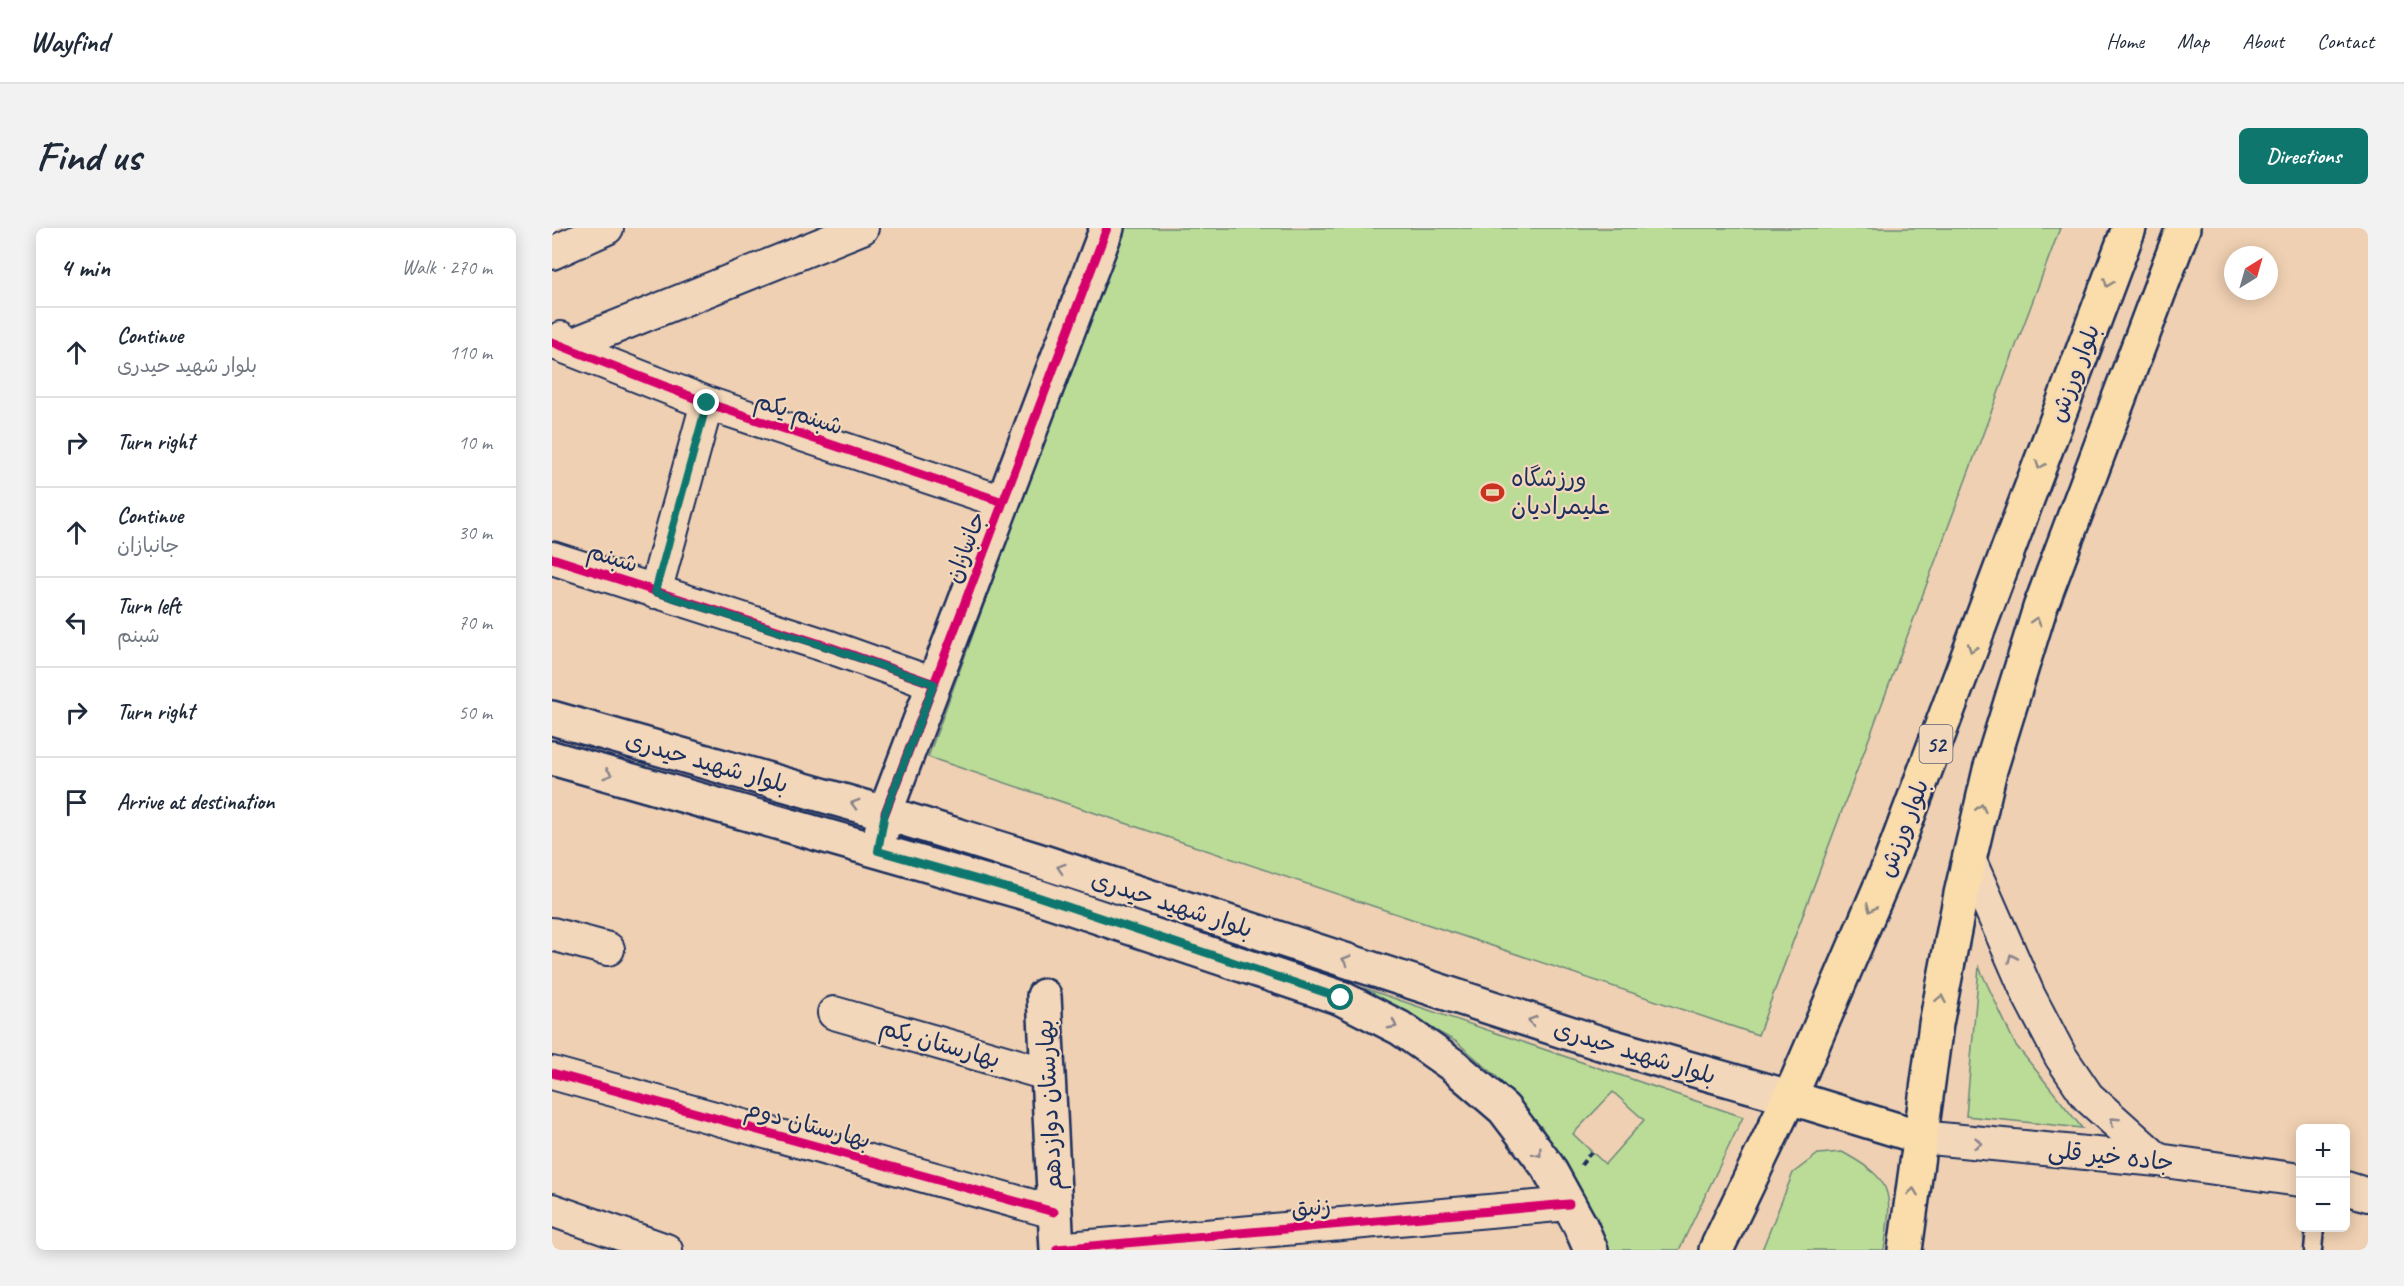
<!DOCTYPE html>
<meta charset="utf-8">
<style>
:root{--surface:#fff;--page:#f2f2f3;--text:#1f2937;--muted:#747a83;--line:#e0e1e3;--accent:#0f766e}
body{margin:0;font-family:Caveat,"Playpen Sans Arabic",sans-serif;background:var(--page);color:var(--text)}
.controls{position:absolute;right:18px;bottom:18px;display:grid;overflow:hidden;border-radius:9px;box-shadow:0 3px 15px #0003}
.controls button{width:54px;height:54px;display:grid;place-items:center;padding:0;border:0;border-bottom:2px solid var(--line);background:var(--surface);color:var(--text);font:30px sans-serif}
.compass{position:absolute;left:1672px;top:18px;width:54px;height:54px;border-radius:50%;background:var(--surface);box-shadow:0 3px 15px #0003;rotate:37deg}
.stop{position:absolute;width:18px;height:18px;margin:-14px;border:4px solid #0f766e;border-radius:50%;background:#fff}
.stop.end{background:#0f766e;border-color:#fff;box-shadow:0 2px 6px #0008}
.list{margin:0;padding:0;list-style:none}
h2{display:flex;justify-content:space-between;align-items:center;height:78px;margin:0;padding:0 24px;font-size:26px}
h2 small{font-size:20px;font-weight:400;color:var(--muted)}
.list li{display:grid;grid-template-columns:39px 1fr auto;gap:18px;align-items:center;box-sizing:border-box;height:90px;padding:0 24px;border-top:2px solid var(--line)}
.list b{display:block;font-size:22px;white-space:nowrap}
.list p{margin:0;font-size:20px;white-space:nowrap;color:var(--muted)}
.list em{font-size:20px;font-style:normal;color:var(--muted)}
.icon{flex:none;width:33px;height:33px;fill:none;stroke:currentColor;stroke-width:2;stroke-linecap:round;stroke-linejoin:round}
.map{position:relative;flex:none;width:1816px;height:1022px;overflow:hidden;border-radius:9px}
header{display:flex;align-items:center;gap:36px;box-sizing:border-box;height:84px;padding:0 30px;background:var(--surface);border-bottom:2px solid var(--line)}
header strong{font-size:28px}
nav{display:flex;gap:33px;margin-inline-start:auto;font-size:21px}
.intro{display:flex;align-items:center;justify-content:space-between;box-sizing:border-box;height:144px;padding:0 36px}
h1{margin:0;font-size:42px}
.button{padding:15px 27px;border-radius:9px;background:var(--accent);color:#fff;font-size:21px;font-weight:700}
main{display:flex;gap:36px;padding:0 36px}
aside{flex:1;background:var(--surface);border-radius:9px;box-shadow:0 3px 15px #0003}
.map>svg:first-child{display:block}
.green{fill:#bbdc96;stroke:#6b867a;stroke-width:1.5;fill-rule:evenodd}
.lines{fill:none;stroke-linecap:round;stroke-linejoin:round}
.lane-casing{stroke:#1b2f5e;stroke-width:21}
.street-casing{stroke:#1b2f5e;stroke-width:36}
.secondary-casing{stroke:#1b2f5e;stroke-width:38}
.highway-casing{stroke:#1b2f5e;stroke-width:38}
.path{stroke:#1b2f5e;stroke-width:4;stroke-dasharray:6 4.5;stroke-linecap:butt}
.lane{stroke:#f3d7ba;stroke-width:16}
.street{stroke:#f3d7ba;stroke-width:32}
.secondary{stroke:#f3d7ba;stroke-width:33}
.highway{stroke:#faddab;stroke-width:33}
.cycleway-casing{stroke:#f3d7ba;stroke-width:13}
.cycleway{stroke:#d6006c;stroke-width:9}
.oneway{stroke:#8a8684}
.oneway2{stroke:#87838c}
.route{stroke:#0f766e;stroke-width:8}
.labels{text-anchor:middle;stroke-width:4.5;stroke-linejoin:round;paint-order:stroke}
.shield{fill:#f3d7ba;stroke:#5c617a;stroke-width:1.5}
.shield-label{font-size:22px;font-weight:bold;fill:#1b2f5e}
.street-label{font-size:24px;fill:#1b2f5e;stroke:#f3d7ba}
.poi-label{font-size:24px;fill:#1b2f5e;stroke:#f3d7ba;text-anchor:start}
</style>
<header>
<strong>Wayfind</strong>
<nav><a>Home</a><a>Map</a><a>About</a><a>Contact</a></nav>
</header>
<div class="intro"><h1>Find us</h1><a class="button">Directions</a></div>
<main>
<aside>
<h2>4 min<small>Walk · 270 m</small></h2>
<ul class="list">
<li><svg class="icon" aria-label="ahead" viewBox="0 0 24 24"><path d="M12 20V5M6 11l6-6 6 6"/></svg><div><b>Continue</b><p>بلوار شهید حیدری</p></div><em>110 m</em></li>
<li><svg class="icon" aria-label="right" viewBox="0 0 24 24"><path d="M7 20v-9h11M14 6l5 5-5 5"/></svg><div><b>Turn right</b></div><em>10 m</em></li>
<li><svg class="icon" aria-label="ahead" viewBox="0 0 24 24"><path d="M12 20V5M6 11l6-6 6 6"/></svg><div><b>Continue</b><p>جانبازان</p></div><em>30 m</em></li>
<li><svg class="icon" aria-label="left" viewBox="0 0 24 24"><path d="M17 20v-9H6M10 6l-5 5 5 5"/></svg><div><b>Turn left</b><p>شبنم</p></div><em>70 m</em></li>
<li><svg class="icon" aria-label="right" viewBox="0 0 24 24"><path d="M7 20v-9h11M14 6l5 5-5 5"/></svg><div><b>Turn right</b></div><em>50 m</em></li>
<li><svg class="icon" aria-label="arrive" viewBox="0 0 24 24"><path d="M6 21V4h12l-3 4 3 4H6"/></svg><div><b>Arrive at destination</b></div></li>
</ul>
</aside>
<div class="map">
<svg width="1816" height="1022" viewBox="0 0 1816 1022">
<rect width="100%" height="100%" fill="#efd0b2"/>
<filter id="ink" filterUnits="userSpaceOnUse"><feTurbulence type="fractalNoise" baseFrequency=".0167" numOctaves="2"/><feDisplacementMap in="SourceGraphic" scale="12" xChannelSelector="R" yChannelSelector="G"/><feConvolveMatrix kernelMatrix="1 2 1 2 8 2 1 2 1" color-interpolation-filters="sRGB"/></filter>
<g filter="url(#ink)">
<!-- green -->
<path class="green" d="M570 0H1508L1206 807 376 529Z
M1427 739 1463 816 1530 900 1414 888Z
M797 755 1191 889 1127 1022H1056L1026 960 990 900 944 848 905 814ZM1061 864 1092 892 1053 936 1021 906Z
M1290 924C1344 953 1340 966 1332 1022H1210L1241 945 1266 926Z"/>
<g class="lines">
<defs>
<path id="lane" d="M1761 1022 1763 1000"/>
<path id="street" d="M0 25 55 0
M9 110 14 119 310 0
M0 114 155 175 451 274
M0 330 278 419 382 456
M103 364 155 175
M1417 631 1477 768 1509 829 1536 869 1606 932
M0 706 56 721
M282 785 495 846
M0 845 502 984
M1368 909 1606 932 1748 952
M1794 960 1816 967
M0 982 114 1022
M505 1021 1017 976"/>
<path id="secondary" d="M0 490 333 585 485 632 1048 815 1237 869
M0 530 484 668 789 770 848 800 902 838 952 881 996 939 1028 997 1039 1022
M329 605 333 585 555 0
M492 768 505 1022"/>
<path id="highway" d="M1237 869 1368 909
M1164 1022 1245 853 1336 641 1577 0
M1353 1022 1384 796 1409 666 1438 542 1488 380 1631 0"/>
</defs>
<!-- lane casing -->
<use href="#lane" class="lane-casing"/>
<!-- street casing -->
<use href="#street" class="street-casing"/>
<!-- secondary casing -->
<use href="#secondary" class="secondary-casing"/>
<!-- highway casing -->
<use href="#highway" class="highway-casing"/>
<!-- path -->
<path class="path" d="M1029 937 1040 923"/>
<!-- lane -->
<use href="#lane" class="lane"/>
<!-- street -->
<use href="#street" class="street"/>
<!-- secondary -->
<use href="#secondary" class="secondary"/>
<!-- highway -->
<use href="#highway" class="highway"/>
<defs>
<path id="cycleway" d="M0 114 155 175 451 274
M0 330 278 419 382 456
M333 585 555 0
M0 845 502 984
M505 1021 1017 976"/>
</defs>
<!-- cycleway casing -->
<use href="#cycleway" class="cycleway-casing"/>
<!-- cycleway -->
<use href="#cycleway" class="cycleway"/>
</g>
<!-- one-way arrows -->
<defs><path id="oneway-chevron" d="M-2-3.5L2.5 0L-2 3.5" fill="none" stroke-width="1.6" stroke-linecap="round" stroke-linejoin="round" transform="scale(1.5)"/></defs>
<g class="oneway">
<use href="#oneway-chevron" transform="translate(1556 55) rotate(111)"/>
<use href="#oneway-chevron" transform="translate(1488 237) rotate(111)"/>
<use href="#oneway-chevron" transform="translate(1484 393) rotate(-73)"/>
<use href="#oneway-chevron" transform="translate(1420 420) rotate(110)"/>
<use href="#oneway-chevron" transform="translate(1429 580) rotate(-77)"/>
<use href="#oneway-chevron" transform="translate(1319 680) rotate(112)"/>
<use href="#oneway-chevron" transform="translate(1389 771) rotate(-79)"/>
<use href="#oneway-chevron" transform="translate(1361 964) rotate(-82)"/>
</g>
<g class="oneway2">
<use href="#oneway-chevron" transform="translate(56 546) rotate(16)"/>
<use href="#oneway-chevron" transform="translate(303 576) rotate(-164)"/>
<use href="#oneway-chevron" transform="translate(509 640) rotate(-162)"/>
<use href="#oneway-chevron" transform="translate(1460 730) rotate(-114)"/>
<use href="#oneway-chevron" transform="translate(794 732) rotate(-162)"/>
<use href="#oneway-chevron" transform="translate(980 793) rotate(-162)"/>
<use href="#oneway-chevron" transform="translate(841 797) rotate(28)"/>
<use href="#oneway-chevron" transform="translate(1562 893) rotate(-137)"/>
<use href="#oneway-chevron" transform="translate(1426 915) rotate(5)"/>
<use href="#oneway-chevron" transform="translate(986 925) rotate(52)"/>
</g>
</g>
<g class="lines" filter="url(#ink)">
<!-- route -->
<path class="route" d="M155 175 103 364 278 420 382 456 333 585 326 623 484 668 789 770"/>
</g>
<!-- icons -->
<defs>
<symbol id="stadium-bare" viewBox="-9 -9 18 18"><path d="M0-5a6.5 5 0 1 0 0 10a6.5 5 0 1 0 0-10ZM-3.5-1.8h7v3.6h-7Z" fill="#c8321e" stroke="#f3d7ba" stroke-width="2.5" paint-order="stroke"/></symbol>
</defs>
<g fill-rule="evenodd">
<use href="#stadium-bare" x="924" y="248" width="33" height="33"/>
</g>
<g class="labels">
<!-- shield labels -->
<rect class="shield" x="1367.5" y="497" width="33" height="38" rx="4.5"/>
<g class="shield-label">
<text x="1384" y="524">52</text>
</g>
<!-- street labels -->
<g class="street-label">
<text transform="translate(1522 145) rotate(-69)" y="8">بلوار ورزش</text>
<text transform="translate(247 185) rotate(18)" y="8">شبنم یکم</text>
<text transform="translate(413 319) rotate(-69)" y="8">جانبازان</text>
<text transform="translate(61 329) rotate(18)" y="8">شبنم</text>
<text transform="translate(155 534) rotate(16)" y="8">بلوار شهید حیدری</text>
<text transform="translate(1351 600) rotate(-69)" y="8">بلوار ورزش</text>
<text transform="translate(620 676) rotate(18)" y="8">بلوار شهید حیدری</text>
<text transform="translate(388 815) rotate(16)" y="8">بهارستان یکم</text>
<text transform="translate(1083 824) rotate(17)" y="8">بلوار شهید حیدری</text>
<text transform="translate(497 877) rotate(-93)" y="8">بهارستان دوازدهم</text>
<text transform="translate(256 896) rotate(15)" y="8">بهارستان دوم</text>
<text transform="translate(1559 928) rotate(6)" y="8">جاده خیر قلی</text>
<text transform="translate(759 979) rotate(-5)" y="8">زنبق</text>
</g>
<!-- poi labels -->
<g class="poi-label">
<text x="959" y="258">ورزشگاه<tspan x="959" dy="28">علیمرادیان</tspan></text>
</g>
</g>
</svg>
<div class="controls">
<button>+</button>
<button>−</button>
</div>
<svg class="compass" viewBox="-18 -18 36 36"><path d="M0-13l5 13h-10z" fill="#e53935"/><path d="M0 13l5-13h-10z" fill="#747a83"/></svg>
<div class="stop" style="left:789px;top:770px"></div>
<div class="stop end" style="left:155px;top:175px"></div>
</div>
</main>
